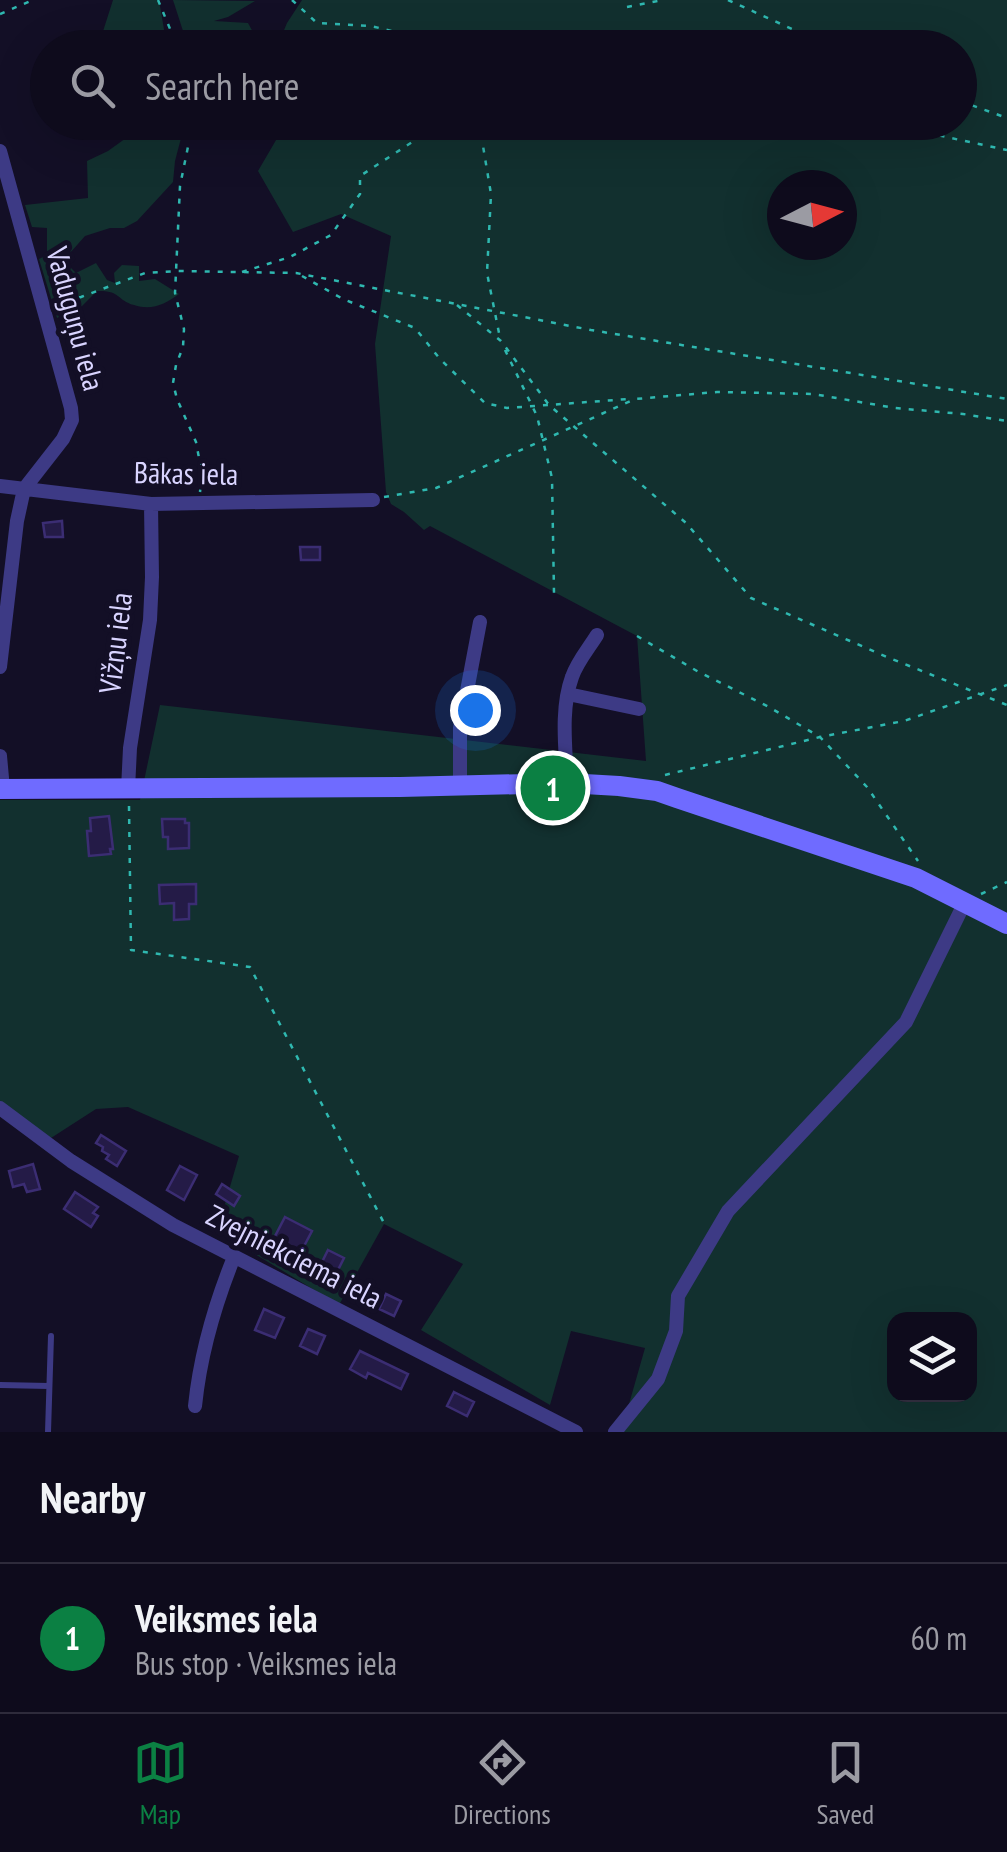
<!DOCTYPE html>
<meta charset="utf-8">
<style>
:root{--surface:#0e0b1c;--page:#1c1929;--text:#f1f3f6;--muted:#9b9ba3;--line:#2e2b3b;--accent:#0b8043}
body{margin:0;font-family:"PT Sans Narrow",sans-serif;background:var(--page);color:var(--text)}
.controls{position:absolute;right:30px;bottom:30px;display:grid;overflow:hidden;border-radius:20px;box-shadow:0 10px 40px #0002}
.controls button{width:90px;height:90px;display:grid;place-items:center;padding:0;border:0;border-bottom:2px solid var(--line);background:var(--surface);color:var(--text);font:50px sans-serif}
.compass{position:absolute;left:767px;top:170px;width:90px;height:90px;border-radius:50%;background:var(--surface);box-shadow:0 10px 40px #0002;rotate:84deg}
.you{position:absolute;left:475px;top:710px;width:35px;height:35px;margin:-25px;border:8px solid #fff;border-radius:50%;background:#1a73e8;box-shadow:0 0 0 15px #1a73e833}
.badge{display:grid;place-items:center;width:65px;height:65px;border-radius:50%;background:var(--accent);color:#fff;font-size:32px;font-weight:700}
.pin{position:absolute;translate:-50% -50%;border:5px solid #fff;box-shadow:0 2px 10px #0006}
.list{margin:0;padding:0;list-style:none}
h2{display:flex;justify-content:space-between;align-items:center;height:130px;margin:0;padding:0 40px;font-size:42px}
h2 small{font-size:32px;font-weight:400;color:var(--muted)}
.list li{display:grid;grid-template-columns:65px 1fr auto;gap:30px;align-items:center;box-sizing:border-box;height:150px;padding:0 40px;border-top:2px solid var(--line)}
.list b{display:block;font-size:38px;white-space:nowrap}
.list p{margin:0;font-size:32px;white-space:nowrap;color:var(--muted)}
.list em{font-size:32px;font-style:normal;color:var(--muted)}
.icon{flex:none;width:55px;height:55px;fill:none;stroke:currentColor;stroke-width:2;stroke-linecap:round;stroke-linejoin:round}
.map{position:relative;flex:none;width:1007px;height:1432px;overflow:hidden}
.search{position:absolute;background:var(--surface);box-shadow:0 10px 40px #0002;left:30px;right:30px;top:30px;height:110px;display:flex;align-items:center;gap:25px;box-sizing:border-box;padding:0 35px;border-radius:55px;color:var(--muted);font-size:38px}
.sheet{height:280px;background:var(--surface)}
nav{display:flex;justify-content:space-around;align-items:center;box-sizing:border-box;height:140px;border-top:2px solid var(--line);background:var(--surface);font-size:28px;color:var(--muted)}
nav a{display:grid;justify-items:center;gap:5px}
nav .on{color:var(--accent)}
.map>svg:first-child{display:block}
.green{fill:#12302f;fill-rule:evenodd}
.building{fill:#241b47;stroke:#3b2d73;stroke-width:2.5}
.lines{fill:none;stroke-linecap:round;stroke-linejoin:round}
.path{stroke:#2fb8b0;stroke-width:2.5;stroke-dasharray:5 8;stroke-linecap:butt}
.service{stroke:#3d3a85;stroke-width:6}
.minor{stroke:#3d3a85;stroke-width:14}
.secondary{stroke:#6f6bff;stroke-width:20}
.labels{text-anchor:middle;stroke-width:10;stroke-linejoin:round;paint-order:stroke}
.street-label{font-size:30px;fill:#d9d4ff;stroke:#130f26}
</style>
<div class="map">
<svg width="1007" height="1432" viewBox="0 0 1007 1432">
<rect width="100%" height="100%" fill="#130f26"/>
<!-- green -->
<path class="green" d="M113 0H159L167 47H98Z
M173 0 255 1 228 17 214 21 248 23 261 47H193L194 35 183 31Z
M302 0H1007V1432H621L645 1348 571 1331 550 1405 421 1330 463 1264 384 1224 339 1305 217 1231 239 1156 128 1107 96 1109 51 1138 23 1118 0 1117V800H140L160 705 646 761 637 636 430 526 424 530 404 512 391 504 386 492 375 344 391 236 341 214 293 232 258 171 286 123 960 122V48H424L433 36 410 31 398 40V47H277L287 23ZM782 185H842V245H782ZM894 1320H970V1394H894Z
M136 123H185L175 161 173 182 137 221 124 228H110L85 236 70 253 68 265 76 273 96 263 107 280 115 283 114 273 122 265 139 266V281L155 279 179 294C165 304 152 311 134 305 116 300 121 290 97 291L81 307 57 318 39 259 47 255V228L32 227 25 205 88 198 87 161 108 151 140 128Z"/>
<!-- building -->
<path class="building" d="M62 521 63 537H45L43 523Z
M300 547H320V560H301Z
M109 816 113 849H110L111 854 89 856 87 831H91L90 818Z
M162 819H185V823H189V848L168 849V837H163Z
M196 884V904H189V919L174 920V903L160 904 159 885Z
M101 1135 126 1151 117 1166 106 1159 109 1155 102 1151 103 1147 96 1143Z
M33 1164 40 1189 27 1192 24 1184 13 1187 9 1171Z
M180 1166 197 1175 184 1200 167 1190Z
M222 1184 240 1196 234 1206 216 1194Z
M75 1192 98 1207 93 1213 98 1216 91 1227 64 1209Z
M285 1217 312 1231 294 1265 278 1256 283 1247 272 1242Z
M328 1250 344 1258 332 1282 316 1274Z
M386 1294 401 1301 394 1316 379 1309Z
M264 1309 284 1318 275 1338 255 1330Z
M308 1329 325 1336 317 1354 300 1346Z
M360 1351 408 1374 401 1389 368 1373 366 1378 350 1369Z
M454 1392 474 1402 467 1416 447 1406Z"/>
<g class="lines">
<!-- path -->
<path class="path" d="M158 0 178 48
M292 0 317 23 371 26 404 34 428 48
M728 0 834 48
M627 7 663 0
M0 14 33 0
M960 101 1007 118
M193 122 180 186 175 293 184 329 183 347 176 365 173 383 177 399 196 442 202 474 200 492
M479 122 491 194 487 273 500 338
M876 122 1007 150
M242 272 290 257 331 235 360 194V176L443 122
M302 276 343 299 415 328 440 359 485 403 507 408 629 399
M54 304 81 297 145 273 177 271 296 273 591 330 1007 399
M457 305 501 341 549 405 686 523 751 598 887 657 1007 705
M505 350 537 416 552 478 554 593
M384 497 436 488 635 399 717 392 813 394 895 408 963 414 1007 421
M637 636 697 671 769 707 820 737 867 787 918 861
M665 775 820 737 904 721 1007 685
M129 806 131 950 250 967 384 1223
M981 894 1007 882"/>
<!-- service -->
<path class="service" d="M0 1385 49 1386
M48 1432 51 1336"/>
<!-- minor -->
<path class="minor" d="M0 151 71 408 72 420 63 439 24 489 17 521 0 667
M0 486 151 504 373 500
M568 694 639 709
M0 756 3 789
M567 783C566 750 560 710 572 677 577 662 589 648 597 635
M460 786V728L480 622
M128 789 130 748 150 620 152 577 151 504
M0 1108 71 1161 173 1225 576 1432
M195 1406C200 1357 215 1304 234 1257
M615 1432 658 1379 676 1331 678 1296 728 1211 906 1022 965 902"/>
<!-- secondary -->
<path class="secondary" d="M0 789 400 787 567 783 619 786 657 791 677 798 916 878 1007 924"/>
</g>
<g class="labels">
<!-- street labels -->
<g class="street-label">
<text transform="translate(75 319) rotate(75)" y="10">Vaduguņu iela</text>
<text transform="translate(186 474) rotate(1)" y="10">Bākas iela</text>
<text transform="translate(116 643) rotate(-83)" y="10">Vižņu iela</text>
<text transform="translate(294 1257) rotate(27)" y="10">Zvejniekciema iela</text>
</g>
</g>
</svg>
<div class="controls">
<button><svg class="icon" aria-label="layers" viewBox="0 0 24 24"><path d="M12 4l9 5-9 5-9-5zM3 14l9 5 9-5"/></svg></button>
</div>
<svg class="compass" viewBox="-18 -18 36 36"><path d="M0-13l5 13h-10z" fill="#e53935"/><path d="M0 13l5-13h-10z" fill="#9b9ba3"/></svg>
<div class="you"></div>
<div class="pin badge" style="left:553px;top:788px">1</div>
<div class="search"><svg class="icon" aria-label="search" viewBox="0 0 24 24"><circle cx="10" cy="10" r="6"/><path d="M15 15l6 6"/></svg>Search here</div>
</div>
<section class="sheet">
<h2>Nearby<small></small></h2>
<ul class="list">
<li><span class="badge">1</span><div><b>Veiksmes iela</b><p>Bus stop · Veiksmes iela</p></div><em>60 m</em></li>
</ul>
</section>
<nav>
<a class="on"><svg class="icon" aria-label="map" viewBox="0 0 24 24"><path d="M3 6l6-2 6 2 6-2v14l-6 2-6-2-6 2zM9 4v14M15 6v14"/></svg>Map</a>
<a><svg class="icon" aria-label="directions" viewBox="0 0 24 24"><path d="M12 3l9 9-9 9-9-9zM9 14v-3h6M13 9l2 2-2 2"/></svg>Directions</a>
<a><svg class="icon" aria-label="saved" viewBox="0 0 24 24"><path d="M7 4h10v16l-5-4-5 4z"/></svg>Saved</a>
</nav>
